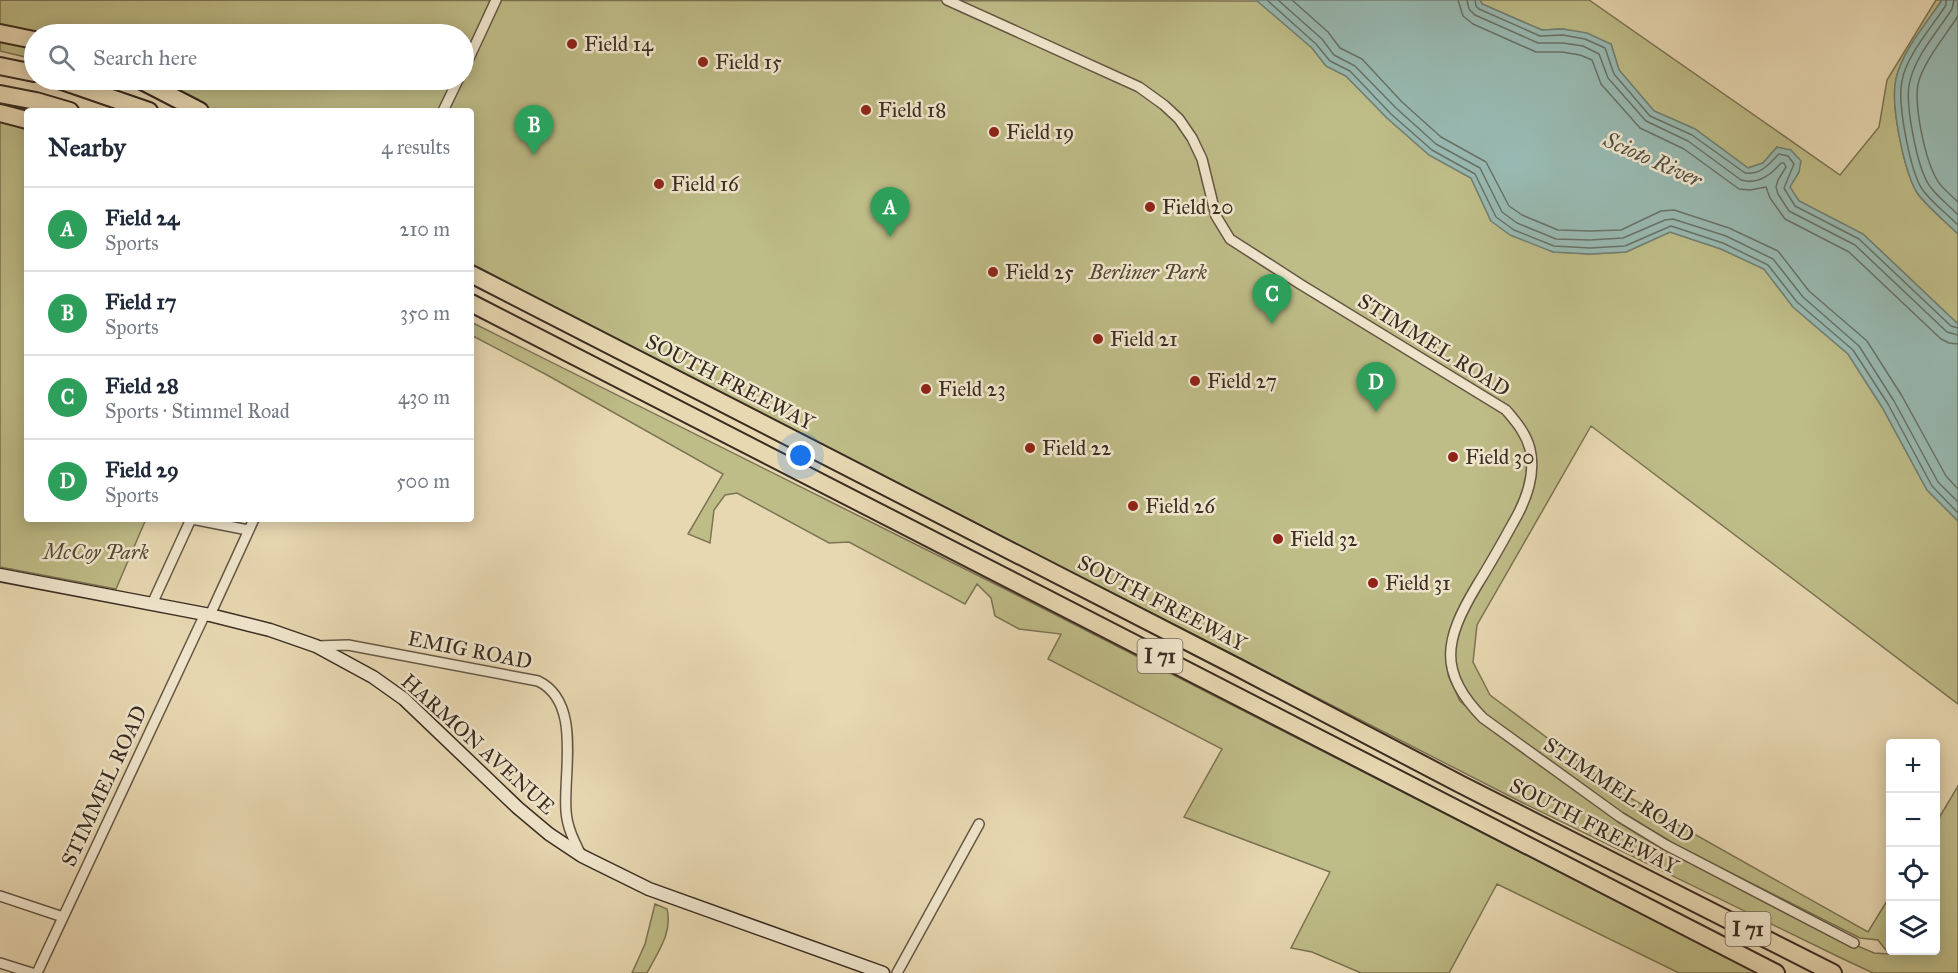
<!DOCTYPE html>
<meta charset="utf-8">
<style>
:root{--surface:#fff;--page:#f2f2f3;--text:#1f2937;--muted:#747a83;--line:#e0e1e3;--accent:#8f2418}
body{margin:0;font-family:"IM FELL Great Primer",serif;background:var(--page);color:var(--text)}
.controls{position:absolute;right:18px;bottom:18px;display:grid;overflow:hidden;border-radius:6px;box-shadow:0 3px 15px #0003}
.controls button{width:54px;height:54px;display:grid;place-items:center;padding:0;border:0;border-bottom:2px solid var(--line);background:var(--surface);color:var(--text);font:30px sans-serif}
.you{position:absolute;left:801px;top:456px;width:21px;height:21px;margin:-15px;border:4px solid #fff;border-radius:50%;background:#1a73e8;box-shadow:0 0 0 9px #1a73e833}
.badge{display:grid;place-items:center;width:39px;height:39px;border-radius:50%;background:var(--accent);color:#fff;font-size:20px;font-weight:700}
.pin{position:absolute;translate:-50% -50px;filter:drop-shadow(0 2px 3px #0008)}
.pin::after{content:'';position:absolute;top:32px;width:21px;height:18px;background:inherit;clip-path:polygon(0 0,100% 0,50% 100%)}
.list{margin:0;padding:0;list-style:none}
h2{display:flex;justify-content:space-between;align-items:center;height:78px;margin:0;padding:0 24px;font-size:26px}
h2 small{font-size:20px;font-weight:400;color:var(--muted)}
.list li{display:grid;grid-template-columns:39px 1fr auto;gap:18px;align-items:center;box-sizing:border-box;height:84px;padding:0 24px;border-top:2px solid var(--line)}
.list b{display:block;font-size:22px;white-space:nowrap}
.list p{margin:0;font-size:20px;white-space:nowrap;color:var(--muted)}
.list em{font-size:20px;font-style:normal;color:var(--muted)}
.icon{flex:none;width:33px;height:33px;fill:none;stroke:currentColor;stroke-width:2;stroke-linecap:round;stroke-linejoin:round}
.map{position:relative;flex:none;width:1958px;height:973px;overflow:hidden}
.search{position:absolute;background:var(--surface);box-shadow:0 3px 15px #0003;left:24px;top:24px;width:450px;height:66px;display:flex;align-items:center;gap:15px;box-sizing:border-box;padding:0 21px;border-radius:33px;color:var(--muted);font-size:22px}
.panel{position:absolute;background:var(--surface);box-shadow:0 3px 15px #0003;left:24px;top:108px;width:450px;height:414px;border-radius:6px}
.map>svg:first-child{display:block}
.green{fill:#bebc87;stroke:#7c7454;stroke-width:1.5;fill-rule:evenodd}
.water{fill:#98b9b1;stroke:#728177;stroke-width:1.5}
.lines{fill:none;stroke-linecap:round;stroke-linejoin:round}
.shore{stroke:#687269;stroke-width:1.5}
.minor-casing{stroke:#655745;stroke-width:12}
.secondary-casing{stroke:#392c21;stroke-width:15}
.motorway-casing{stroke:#392c21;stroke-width:20}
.minor{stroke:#f0e6cd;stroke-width:9}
.secondary{stroke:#f0e6cd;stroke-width:12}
.motorway{stroke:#e8d8b2;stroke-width:16}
.poi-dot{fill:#8f2418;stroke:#f0e6cd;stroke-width:2}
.labels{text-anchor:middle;stroke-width:5;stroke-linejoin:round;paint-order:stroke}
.shield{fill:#f0e6cd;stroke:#706455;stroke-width:1.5}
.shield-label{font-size:20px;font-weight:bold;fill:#392c21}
.poi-label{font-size:21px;fill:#392c21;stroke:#f0e6cd;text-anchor:start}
.park-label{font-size:21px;font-style:italic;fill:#544935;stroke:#f0e6cd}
.street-label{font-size:21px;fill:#392c21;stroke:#f0e6cd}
.water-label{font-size:22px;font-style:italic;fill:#514f45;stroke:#f0e6cd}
</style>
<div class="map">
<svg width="1958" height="973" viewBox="0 0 1958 973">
<rect width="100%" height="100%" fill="#e8d8b2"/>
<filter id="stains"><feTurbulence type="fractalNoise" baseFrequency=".00333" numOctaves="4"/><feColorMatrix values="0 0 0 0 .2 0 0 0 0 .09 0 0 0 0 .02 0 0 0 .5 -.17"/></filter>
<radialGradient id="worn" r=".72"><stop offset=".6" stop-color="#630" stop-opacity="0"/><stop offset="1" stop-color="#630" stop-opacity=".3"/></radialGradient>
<!-- green -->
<path class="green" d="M0 0 1259 1 1312 48 1326 66 1346 76 1387 118 1429 155 1471 178 1491 221 1553 252 1590 254 1626 252 1670 232 1721 249 1764 269 1793 307 1848 354 1882 407 1927 490 1958 521V704L1591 426 1477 625 1473 662 1490 695 1618 791 1868 932 1890 896V950H1936V823L1958 786V973H1873L1839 957 1523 803 471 265V111H182L130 80H464V34H34L0 29ZM1453 666 1470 702 1486 718 1620 812 1676 845 1860 938 1878 940 1889 954 1874 953 1839 938 1611 814 1479 718 1460 701 1448 675Z
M1480 0H1589L1840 175 1879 127 1887 80 1936 0H1942C1926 24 1902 51 1896 79 1890 104 1904 169 1916 191 1923 203 1947 223 1958 234V324L1863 234 1799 201 1789 187 1799 172 1777 147 1763 163 1748 168 1695 129 1654 111 1619 70 1611 44 1563 29 1542 30 1482 4Z
M0 40 34 48V59L0 51Z
M0 119 27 125V519H146L116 589 0 567Z
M471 322 1007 590 1757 973H1679L1497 884 1449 973H1361L1312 952 1291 948 1330 872 1184 817 1222 749 1048 659 1061 634 1019 629 995 616 991 598 977 584 965 604 849 542 829 543 737 493 725 495 714 510 710 543 688 534 723 474 547 375 471 335Z
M655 904 667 909C673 933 657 953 647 973H632L645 944Z"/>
<!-- water -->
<path class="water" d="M1256 0H1480L1482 4 1542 30 1563 29 1587 33 1611 44 1619 70 1654 111 1695 129 1748 168 1763 163 1777 147 1791 150 1801 161 1799 172 1790 187 1799 201 1863 234 1958 324V521L1927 490 1882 407 1848 354 1793 307 1764 269 1721 249 1670 232 1626 252 1590 254 1553 252 1510 235 1491 221 1471 178 1429 155 1387 118 1346 76 1326 66 1312 48Z
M1942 0H1958V234C1947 223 1923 203 1916 191 1904 169 1890 104 1896 79 1902 51 1926 24 1942 0Z"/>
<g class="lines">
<!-- shore -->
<path class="shore" d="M1267 0 1316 44 1330 61 1350 71 1391 114 1432 150 1475 174 1496 217 1514 230 1554 246 1590 248 1625 246 1671 226 1723 243 1768 265 1797 302 1853 350 1888 404 1932 486 1958 513
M1278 0 1322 39 1334 55 1355 66 1396 108 1436 144 1480 168 1502 212 1517 223 1556 239 1590 240 1623 238 1665 220 1673 219 1726 236 1773 259 1803 297 1859 346 1894 401 1938 482 1958 502
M1292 0 1328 32 1340 48 1362 59 1402 102 1441 137 1486 162 1509 206 1522 215 1558 230 1590 231 1621 230 1661 211 1674 210 1729 228 1778 251 1809 291 1867 341 1902 396 1946 476 1958 489
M1458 0 1463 16 1473 24 1536 52H1562L1580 55 1592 60 1601 84 1640 128 1684 149 1739 189 1750 190 1766 187 1770 198 1785 219 1849 252 1941 339 1949 343 1958 344
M1467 0 1469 9 1475 15 1538 43H1563L1583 46 1599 54 1608 78 1646 121 1688 141 1741 180C1757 185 1771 175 1781 163H1784L1786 167 1778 180 1776 187 1778 194 1789 211 1855 245 1947 332 1958 335
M1475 0 1476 6 1479 9 1540 36 1563 35 1585 39 1605 48 1614 74 1650 116 1692 135 1745 173C1761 175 1769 164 1779 154L1788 156 1794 164 1784 188 1795 206 1859 239 1951 326 1958 328
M1946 0V5C1932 27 1906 56 1902 81 1897 103 1910 170 1922 189 1931 202 1947 214 1958 225
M1954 0 1952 9C1938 31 1916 55 1910 81 1904 101 1917 167 1929 185 1936 196 1949 205 1958 215
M1958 16C1946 35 1923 62 1918 84 1914 107 1925 158 1936 178 1940 187 1951 195 1958 202"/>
<defs>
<path id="minor" d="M947 0 1139 87 1164 105 1179 119 1192 138 1202 159 1216 216 1230 239 1300 284 1506 410C1516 422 1526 433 1530 449 1536 475 1526 501 1513 523 1501 545 1489 566 1476 587 1445 639 1437 672 1483 718L1620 817 1666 845 1854 943
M464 69 496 0
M443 111 458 80
M192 519 248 530
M152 604 191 519
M210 615 254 519
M316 646 348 645 538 681C582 702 563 772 566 811 567 827 574 841 581 855
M0 896 63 917
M0 963 32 973
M37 973 205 614
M897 973 979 824"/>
<path id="secondary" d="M0 575 210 615 270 630 316 646 373 677 404 699 518 808 549 834 582 856 649 889 883 973"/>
<path id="motorway" d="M0 33 34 40
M0 66 34 73
M59 80 149 111
M140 80 200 111
M0 94 36 101 70 111
M0 113 27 120
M471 274 1237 667 1460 784 1833 973
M471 303 1776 973"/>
</defs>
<!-- minor casing -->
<use href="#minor" class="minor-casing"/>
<!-- secondary casing -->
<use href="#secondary" class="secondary-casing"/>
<!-- motorway casing -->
<use href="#motorway" class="motorway-casing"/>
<!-- minor -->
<use href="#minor" class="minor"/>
<!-- secondary -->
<use href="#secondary" class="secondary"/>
<!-- motorway -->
<use href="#motorway" class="motorway"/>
</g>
<!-- markers -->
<g class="poi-dot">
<circle cx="572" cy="44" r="6"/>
<circle cx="703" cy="62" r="6"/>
<circle cx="866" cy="110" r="6"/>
<circle cx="994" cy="132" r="6"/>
<circle cx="659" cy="184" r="6"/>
<circle cx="1150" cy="207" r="6"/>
<circle cx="993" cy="272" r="6"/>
<circle cx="1098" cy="339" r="6"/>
<circle cx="1195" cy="381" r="6"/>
<circle cx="926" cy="389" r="6"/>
<circle cx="1030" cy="448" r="6"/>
<circle cx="1453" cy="457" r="6"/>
<circle cx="1133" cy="506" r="6"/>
<circle cx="1278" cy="539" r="6"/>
<circle cx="1373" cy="583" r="6"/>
</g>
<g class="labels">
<!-- shield labels -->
<g class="shield">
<rect x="1137.5" y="639" width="45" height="34" rx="4.5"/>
<rect x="1725.5" y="912" width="45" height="34" rx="4.5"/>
</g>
<g class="shield-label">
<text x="1160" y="663">I 71</text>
<text x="1748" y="936">I 71</text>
</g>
<!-- poi labels -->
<g class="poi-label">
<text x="584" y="51">Field 14</text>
<text x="715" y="69">Field 15</text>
<text x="878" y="117">Field 18</text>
<text x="1006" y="139">Field 19</text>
<text x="671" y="191">Field 16</text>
<text x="1162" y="214">Field 20</text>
<text x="1005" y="279">Field 25</text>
<text x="1110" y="346">Field 21</text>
<text x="1207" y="388">Field 27</text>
<text x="938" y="396">Field 23</text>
<text x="1042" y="455">Field 22</text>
<text x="1465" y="464">Field 30</text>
<text x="1145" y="513">Field 26</text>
<text x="1290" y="546">Field 32</text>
<text x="1385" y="590">Field 31</text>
</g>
<!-- park labels -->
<g class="park-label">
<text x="1148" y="279">Berliner Park</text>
<text x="96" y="559">McCoy Park</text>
</g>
<!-- street labels -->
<g class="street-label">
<text transform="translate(1434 345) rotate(32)" y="7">STIMMEL ROAD</text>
<text transform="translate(730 382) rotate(27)" y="7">SOUTH FREEWAY</text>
<text transform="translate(1162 603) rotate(27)" y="7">SOUTH FREEWAY</text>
<text transform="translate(470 650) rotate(11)" y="7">EMIG ROAD</text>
<text transform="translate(478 744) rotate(42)" y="7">HARMON AVENUE</text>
<text transform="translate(104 786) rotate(-65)" y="7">STIMMEL ROAD</text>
<text transform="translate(1619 790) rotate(33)" y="7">STIMMEL ROAD</text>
<text transform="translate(1594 826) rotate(27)" y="7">SOUTH FREEWAY</text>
</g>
<!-- water labels -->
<g class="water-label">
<text transform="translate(1653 159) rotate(24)" y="8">Scioto River</text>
</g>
</g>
<rect width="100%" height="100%" filter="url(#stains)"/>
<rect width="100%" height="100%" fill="url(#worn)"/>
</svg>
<div class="controls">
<button>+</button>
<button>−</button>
<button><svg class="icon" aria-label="locate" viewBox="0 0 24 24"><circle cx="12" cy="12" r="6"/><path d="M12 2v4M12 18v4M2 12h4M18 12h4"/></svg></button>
<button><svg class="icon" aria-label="layers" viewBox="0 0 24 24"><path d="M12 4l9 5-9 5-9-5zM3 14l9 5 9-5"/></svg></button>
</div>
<div class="you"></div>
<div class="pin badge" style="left:890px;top:237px;background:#2e9e5b">A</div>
<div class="pin badge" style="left:534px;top:155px;background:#2e9e5b">B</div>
<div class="pin badge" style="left:1272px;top:324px;background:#2e9e5b">C</div>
<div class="pin badge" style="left:1376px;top:412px;background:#2e9e5b">D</div>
<div class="search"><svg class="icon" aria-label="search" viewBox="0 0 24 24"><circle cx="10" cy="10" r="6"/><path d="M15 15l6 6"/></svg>Search here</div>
<section class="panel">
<h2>Nearby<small>4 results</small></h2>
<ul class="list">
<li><span class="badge" style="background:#2e9e5b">A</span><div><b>Field 24</b><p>Sports</p></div><em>210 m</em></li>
<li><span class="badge" style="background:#2e9e5b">B</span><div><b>Field 17</b><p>Sports</p></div><em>350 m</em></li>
<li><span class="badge" style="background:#2e9e5b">C</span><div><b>Field 28</b><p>Sports · Stimmel Road</p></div><em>430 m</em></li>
<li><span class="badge" style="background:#2e9e5b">D</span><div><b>Field 29</b><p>Sports</p></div><em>500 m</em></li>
</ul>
</section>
</div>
